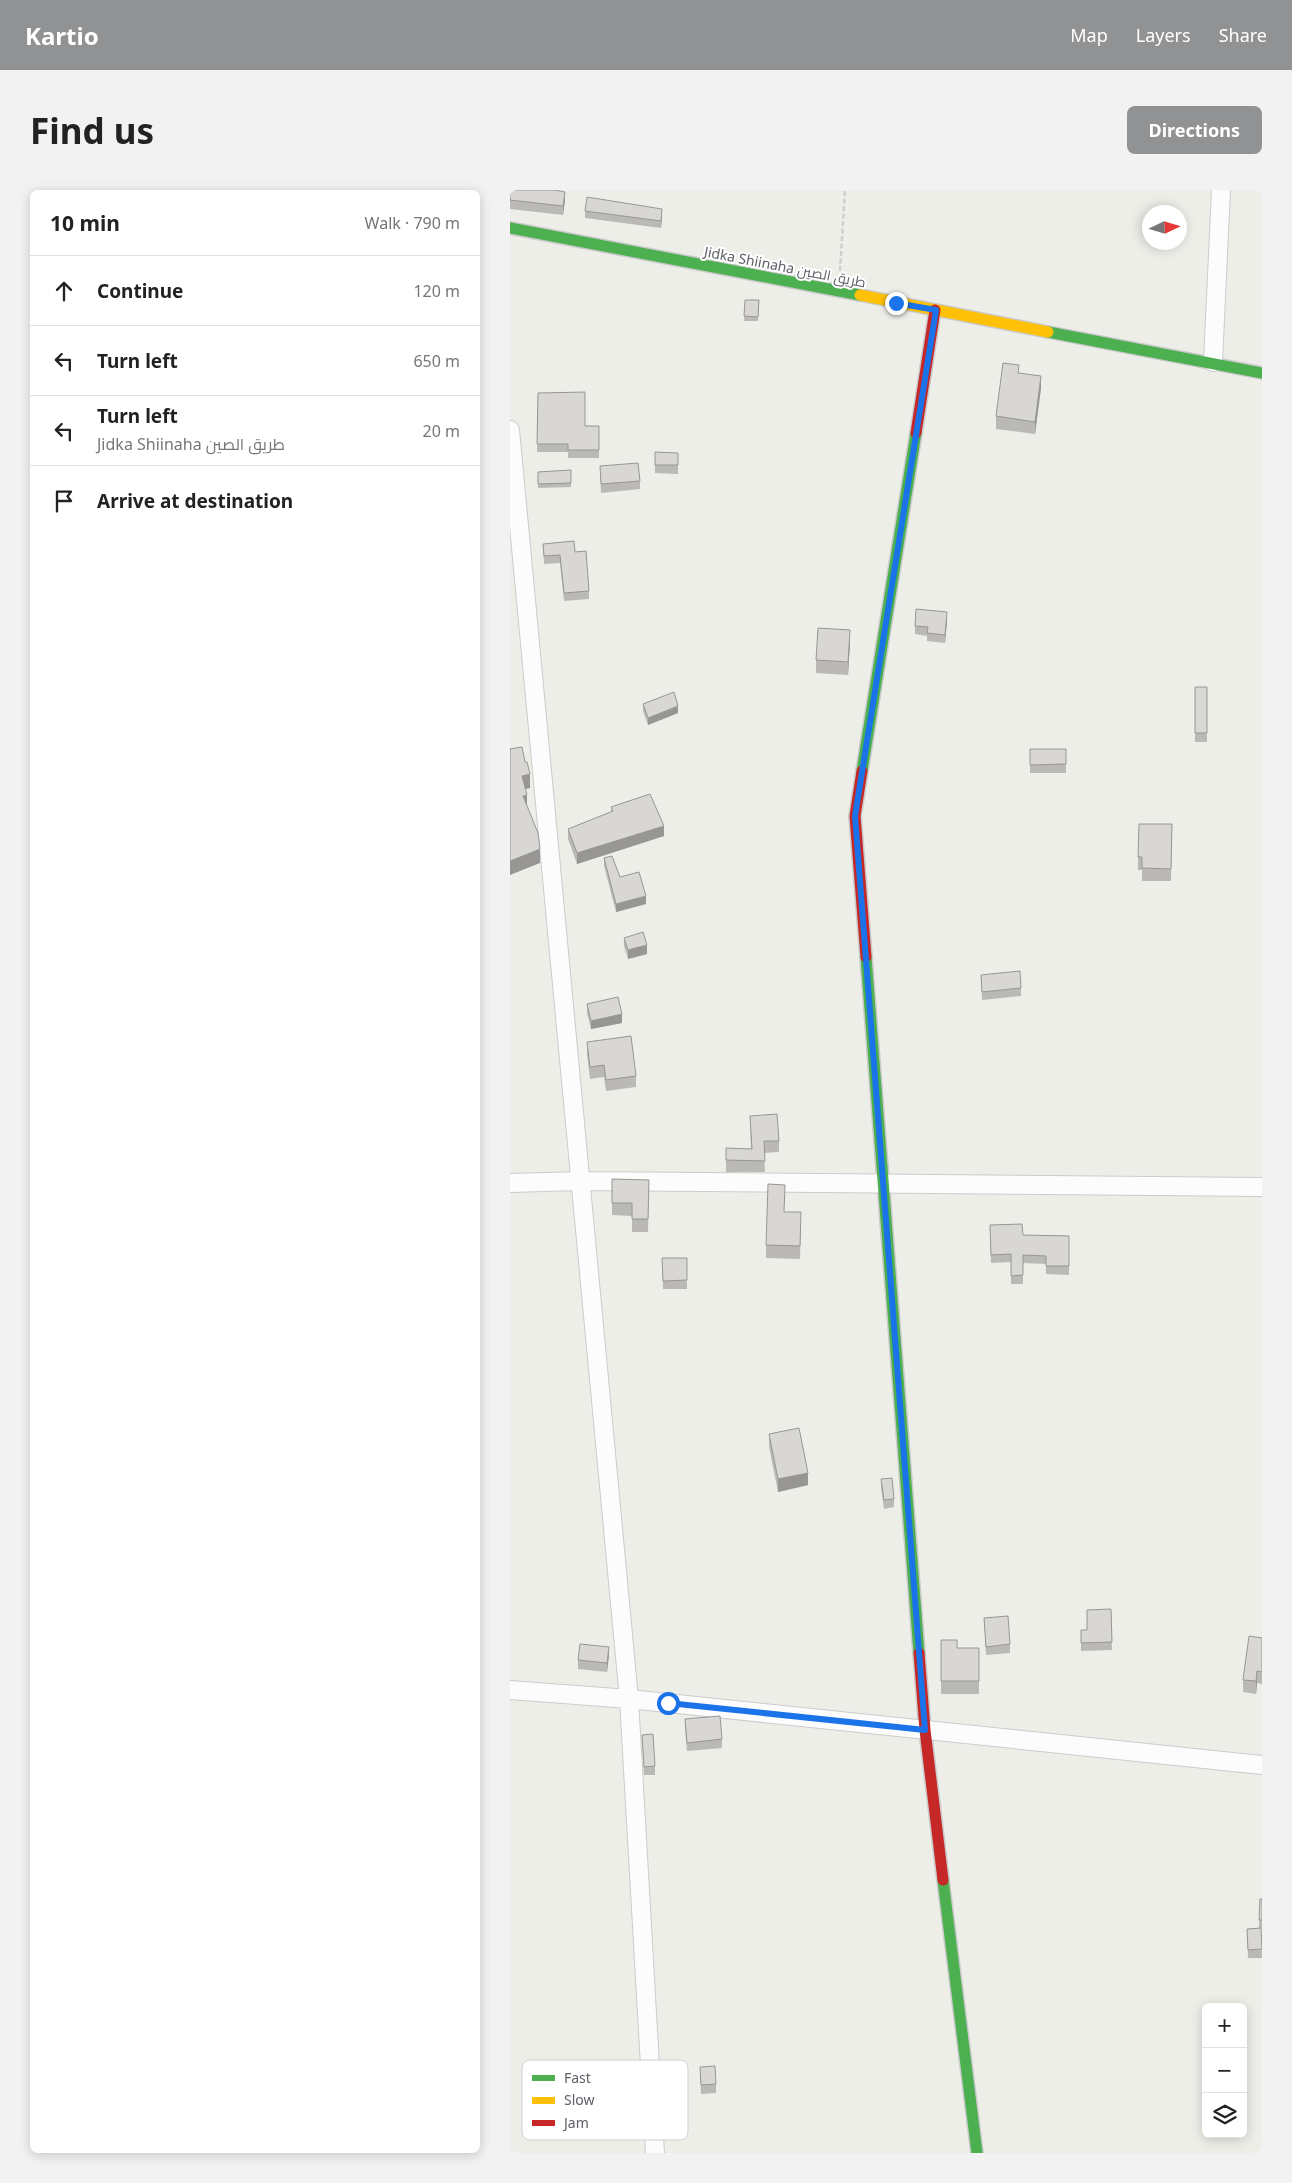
<!DOCTYPE html>
<meta charset="utf-8">
<style>
:root{--surface:#fff;--page:#f2f2f2;--text:#222;--muted:#767676;--line:#e0e0e0;--accent:#909294}
body{margin:0;font-family:"Noto Sans",Cairo,sans-serif;background:var(--page);color:var(--text)}
.controls{position:absolute;right:15px;bottom:15px;display:grid;overflow:hidden;border-radius:8px;box-shadow:0 2px 12px #0003}
.controls button{width:45px;height:45px;display:grid;place-items:center;padding:0;border:0;border-bottom:1px solid var(--line);background:var(--surface);color:var(--text);font:25px sans-serif}
.compass{position:absolute;left:632px;top:15px;width:45px;height:45px;border-radius:50%;background:var(--surface);box-shadow:0 2px 12px #0003;rotate:86deg}
.stop{position:absolute;width:15px;height:15px;margin:-11px;border:4px solid #1a73e8;border-radius:50%;background:#fff}
.stop.end{background:#1a73e8;border-color:#fff;box-shadow:0 1px 5px #0008}
.list{margin:0;padding:0;list-style:none}
h2{display:flex;justify-content:space-between;align-items:center;height:65px;margin:0;padding:0 20px;font-size:21px}
h2 small{font-size:16px;font-weight:400;color:var(--muted)}
.list li{display:grid;grid-template-columns:32px 1fr auto;gap:15px;align-items:center;box-sizing:border-box;height:70px;padding:0 20px;border-top:1px solid var(--line)}
.list b{display:block;font-size:19px;white-space:nowrap}
.list p{margin:0;font-size:16px;white-space:nowrap;color:var(--muted)}
.list em{font-size:16px;font-style:normal;color:var(--muted)}
.icon{flex:none;width:28px;height:28px;fill:none;stroke:currentColor;stroke-width:2;stroke-linecap:round;stroke-linejoin:round}
.map{position:relative;flex:none;width:752px;height:1963px;overflow:hidden;border-radius:8px}
header{display:flex;align-items:center;gap:30px;box-sizing:border-box;height:70px;padding:0 25px;background:var(--accent);color:#fff}
header strong{font-size:24px}
nav{display:flex;gap:28px;margin-inline-start:auto;font-size:18px}
.intro{display:flex;align-items:center;justify-content:space-between;box-sizing:border-box;height:120px;padding:0 30px}
h1{margin:0;font-size:35px}
.button{padding:12px 22px;border-radius:8px;background:var(--accent);color:#fff;font-size:18px;font-weight:700}
main{display:flex;gap:30px;padding:0 30px}
aside{flex:1;background:var(--surface);border-radius:8px;box-shadow:0 2px 12px #0003}
.map>svg:first-child{display:block}
.lines{fill:none;stroke-linecap:round;stroke-linejoin:round}
.street-casing{stroke:#cbcccb;stroke-width:20}
.fast-casing{stroke:#cacaca;stroke-width:14}
.slow-casing{stroke:#cacaca;stroke-width:14}
.jam-casing{stroke:#cacaca;stroke-width:14}
.path{stroke:#cbd0cd;stroke-width:2.5;stroke-dasharray:5 2.5;stroke-linecap:butt}
.street{stroke:#fcfcfc;stroke-width:18}
.fast{stroke:#4caf50;stroke-width:11}
.slow{stroke:#ffc107;stroke-width:11}
.jam{stroke:#c62828;stroke-width:11}
.wall{fill:#bab9b5}
.shaded-wall{fill:#979694}
.building{fill:#d8d7d3;stroke:#979694}
.route{stroke:#1a73e8;stroke-width:6}
.labels{text-anchor:middle;stroke-width:4;stroke-linejoin:round;paint-order:stroke}
.street-label{font-size:14px;fill:#5e6067;stroke:#fff}
.key{fill:#fff;stroke:#cfcfd1;stroke-width:1}
.key-label{font-size:14px;fill:#5e6067}
</style>
<header>
<strong>Kartio</strong>
<nav><a>Map</a><a>Layers</a><a>Share</a></nav>
</header>
<div class="intro"><h1>Find us</h1><a class="button">Directions</a></div>
<main>
<aside>
<h2>10 min<small>Walk · 790 m</small></h2>
<ul class="list">
<li><svg class="icon" aria-label="ahead" viewBox="0 0 24 24"><path d="M12 20V5M6 11l6-6 6 6"/></svg><div><b>Continue</b></div><em>120 m</em></li>
<li><svg class="icon" aria-label="left" viewBox="0 0 24 24"><path d="M17 20v-9H6M10 6l-5 5 5 5"/></svg><div><b>Turn left</b></div><em>650 m</em></li>
<li><svg class="icon" aria-label="left" viewBox="0 0 24 24"><path d="M17 20v-9H6M10 6l-5 5 5 5"/></svg><div><b>Turn left</b><p>Jidka Shiinaha طريق الصين</p></div><em>20 m</em></li>
<li><svg class="icon" aria-label="arrive" viewBox="0 0 24 24"><path d="M6 21V4h12l-3 4 3 4H6"/></svg><div><b>Arrive at destination</b></div></li>
</ul>
</aside>
<div class="map">
<svg width="752" height="1963" viewBox="0 0 752 1963">
<rect width="100%" height="100%" fill="#eeeee9"/>
<g class="lines">
<defs>
<path id="street" d="M703 172 711 0
M0 240 119 1509 145 1963
M0 993 70 991 752 997
M0 1500 119 1509 752 1575"/>
<path id="fast" d="M0 38 350 105
M538 142 752 183
M352 581 406 243
M356 767 409 1463
M433 1690 467 1963"/>
<path id="slow" d="M350 105 538 142"/>
<path id="jam" d="M406 243 425 120
M352 581 345 626 356 767
M409 1463 415 1540 433 1690"/>
</defs>
<!-- street casing -->
<use href="#street" class="street-casing"/>
<!-- fast casing -->
<use href="#fast" class="fast-casing"/>
<!-- slow casing -->
<use href="#slow" class="slow-casing"/>
<!-- jam casing -->
<use href="#jam" class="jam-casing"/>
<!-- path -->
<path class="path" d="M330 81 335 0"/>
<!-- street -->
<use href="#street" class="street"/>
<!-- fast -->
<use href="#fast" class="fast"/>
<!-- slow -->
<use href="#slow" class="slow"/>
<!-- jam -->
<use href="#jam" class="jam"/>
</g>
<!-- wall -->
<path class="wall" d="M0 0 55 10 53 25 0 19Z
M75 21 152 27 151 38 75 28Z
M235 110H249L248 131H234Z
M531 198 525 244 486 239V226Z
M28 203 75 236H89V268H58V262H27Z
M145 262 168 263V284L145 283Z
M90 276 130 291V299L91 303Z
M61 280V297L28 298V282Z
M33 354 65 362 79 401V409L54 411 50 373 34 374Z
M437 431 435 453 417 451V446L405 444V436Z
M340 452 338 485 306 483V470Z
M685 497H697V552H685Z
M133 514 168 523 138 535 133 521Z
M520 559 556 574V583H520Z
M101 617 154 646 67 674 58 649V639L101 622Z
M662 634 661 691H632V680H628V667Z
M94 668 110 687 136 714 106 722 94 676Z
M114 748 137 764 118 769 114 756Z
M471 785 511 798V806L472 810Z
M77 814 112 833 81 839 77 823Z
M77 852 126 886V897L96 901 94 887 80 889 77 864Z
M240 926 269 951V962L254 963 255 982H216V958L241 959Z
M102 989 139 990 138 1042H122V1026L102 1025Z
M275 1022 291 1035 290 1069 256 1068V1055Z
M480 1044 559 1046V1085L536 1084V1074L513 1073V1094H501V1072L481 1073Z
M152 1068H177V1099H153Z
M259 1244 298 1295 268 1302 259 1257Z
M371 1289 384 1309V1317L374 1319 371 1298Z
M601 1419 602 1460 571 1461V1440H577Z
M474 1428 500 1454V1463L476 1465Z
M752 1448V1494L747 1493 746 1504 733 1502V1490Z
M431 1450 447 1458H469V1504H431Z
M99 1465 97 1482 68 1479V1470Z
M175 1529 212 1549V1558L177 1561 175 1538Z
M132 1545 145 1576V1585H134Z
M752 1709V1738H751L752 1768H738L737 1739 749 1738V1730Z
M190 1877 206 1894V1903L191 1904Z"/>
<!-- shaded-wall -->
<path class="shaded-wall" d="M55 2V10L53 25V16Z
M152 19V27L151 38V31Z
M531 186V198L525 244V232Z
M437 422V431L435 453V445Z
M340 440V452L338 485V472Z
M168 516V523L138 535V528Z
M20 584V598L12 600V586Z
M17 605V619L13 606Z
M154 636V646L67 674V663Z
M30 659V673L0 685V671Z
M136 706V714L106 722V714Z
M137 755V764L118 769V760Z
M112 824V833L81 839V831Z
M298 1283V1295L268 1302V1289Z
M99 1457V1465L97 1482V1473Z
M747 1481V1493L746 1504V1491Z"/>
<!-- building -->
<path class="building" d="M0 0H44L55 2 53 16 0 10Z
M77 7 152 19 151 31 75 21Z
M235 110H249L248 127 234 126Z
M493 173 509 175 508 183 531 186 525 232 486 226Z
M75 202V236H89V260H58V254H27L28 203Z
M145 262 168 263V275H145Z
M128 273 130 291 91 294 90 276Z
M61 280V293L28 294V282Z
M64 351 65 362 76 361 79 401 54 403 50 365 34 366 33 354Z
M406 419 437 422 435 445 417 443 418 437 405 436Z
M308 438 340 440 338 472 306 470Z
M685 497H697V543H685Z
M164 502 168 516 138 528 133 514Z
M12 557 15 572H17L20 584 12 586 17 605 13 606 28 643 30 659 0 671V558V559Z
M520 559H556V574L520 575Z
M140 604 154 636 67 663 58 639 103 621 101 617Z
M629 634H662L661 679 632 678V667H628Z
M102 666 110 687 129 682 136 706 106 714 94 668Z
M133 742 137 755 118 760 114 748Z
M510 781 511 798 472 802 471 785Z
M108 807 112 824 81 831 77 814Z
M121 846 126 886 96 890 94 875 80 877 77 852Z
M267 924 269 951H254L255 971 216 970V958L242 959 240 926Z
M102 989 139 990 138 1029H122V1013H102Z
M258 994 275 995 274 1022H291L290 1056 256 1055Z
M512 1034 513 1045 559 1046V1076H536V1066L513 1065V1085L501 1086V1064L481 1065 480 1035Z
M152 1068H177V1090L153 1091Z
M289 1238 298 1283 268 1289 259 1244Z
M382 1288 384 1309 374 1310 371 1289Z
M601 1419 602 1452 571 1453V1440H577V1420Z
M498 1426 500 1454 476 1457 474 1428Z
M739 1446 752 1448V1482L747 1481 746 1491 733 1490Z
M431 1450H447V1458H469V1491H431Z
M70 1454 99 1457 97 1473 68 1470Z
M210 1526 212 1549 177 1553 175 1529Z
M143 1544 145 1576 134 1577 132 1545Z
M750 1709H752V1730H749Z
M751 1738 752 1759 738 1760 737 1739Z
M205 1876 206 1894 191 1895 190 1877Z"/>
<g class="lines">
<!-- route -->
<path class="route" d="M158 1513 415 1540 345 626 426 120 386 113"/>
</g>
<g class="labels">
<!-- street labels -->
<g class="street-label">
<text transform="translate(275 77) rotate(11)" y="5">Jidka Shiinaha طريق الصين</text>
</g>
</g>
<!-- legend -->
<rect x="12" y="1870" width="166" height="80" rx="8" class="key"/>
<rect x="22" y="1885" width="23" height="6" fill="#4caf50"/>
<rect x="22" y="1907" width="23" height="7" fill="#ffc107"/>
<rect x="22" y="1930" width="23" height="6" fill="#c62828"/>
<g class="key-label">
<text x="54" y="1893">Fast</text>
<text x="54" y="1915">Slow</text>
<text x="54" y="1938">Jam</text>
</g>
</svg>
<div class="controls">
<button>+</button>
<button>−</button>
<button><svg class="icon" aria-label="layers" viewBox="0 0 24 24"><path d="M12 4l9 5-9 5-9-5zM3 14l9 5 9-5"/></svg></button>
</div>
<svg class="compass" viewBox="-18 -18 36 36"><path d="M0-13l5 13h-10z" fill="#e53935"/><path d="M0 13l5-13h-10z" fill="#767676"/></svg>
<div class="stop" style="left:158px;top:1513px"></div>
<div class="stop end" style="left:386px;top:113px"></div>
</div>
</main>
